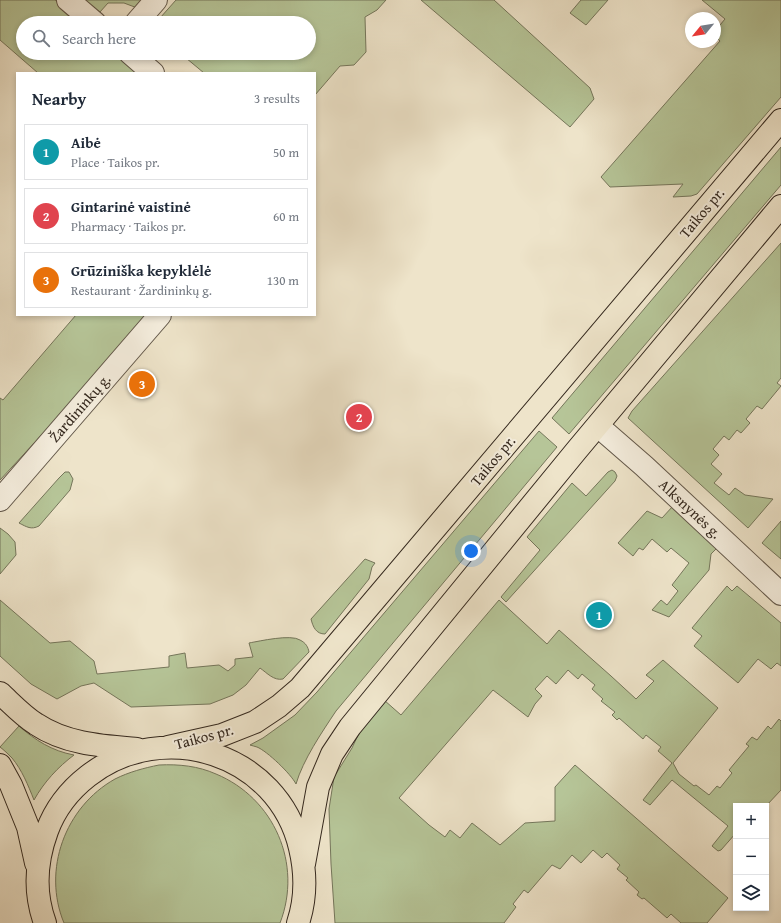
<!DOCTYPE html>
<meta charset="utf-8">
<style>
:root{--surface:#fff;--page:#f2f2f3;--text:#1f2937;--muted:#747a83;--line:#e0e1e3;--accent:#111827}
body{margin:0;font-family:"Gentium Book Plus",serif;background:var(--page);color:var(--text)}
.controls{position:absolute;right:12px;bottom:12px;display:grid;overflow:hidden;border-radius:0px;box-shadow:0 2px 6px #0003}
.controls button{width:36px;height:36px;display:grid;place-items:center;padding:0;border:0;border-bottom:1px solid var(--line);background:var(--surface);color:var(--text);font:20px sans-serif}
.compass{position:absolute;left:685px;top:12px;width:36px;height:36px;border-radius:50%;background:var(--surface);box-shadow:0 2px 6px #0003;rotate:240deg}
.you{position:absolute;left:471px;top:551px;width:14px;height:14px;margin:-10px;border:3px solid #fff;border-radius:50%;background:#1a73e8;box-shadow:0 0 0 6px #1a73e833}
.badge{display:grid;place-items:center;width:26px;height:26px;border-radius:50%;background:var(--accent);color:#fff;font-size:13px;font-weight:700}
.pin{position:absolute;translate:-50% -50%;border:2px solid #fff;box-shadow:0 1px 4px #0006}
.list{margin:0;padding:0;list-style:none}
h2{display:flex;justify-content:space-between;align-items:center;height:52px;margin:0;padding:0 16px;font-size:17px}
h2 small{font-size:13px;font-weight:400;color:var(--muted)}
.list li{display:grid;grid-template-columns:26px 1fr auto;gap:12px;align-items:center;box-sizing:border-box;height:56px;margin:0 8px 8px;padding:0 8px;border:1px solid var(--line);border-radius:0px}
.list b{display:block;font-size:15px;white-space:nowrap}
.list p{margin:0;font-size:13px;white-space:nowrap;color:var(--muted)}
.list em{font-size:13px;font-style:normal;color:var(--muted)}
.icon{flex:none;width:22px;height:22px;fill:none;stroke:currentColor;stroke-width:2;stroke-linecap:round;stroke-linejoin:round}
.map{position:relative;flex:none;width:781px;height:923px;overflow:hidden}
.search{position:absolute;background:var(--surface);box-shadow:0 2px 6px #0003;left:16px;top:16px;width:300px;height:44px;display:flex;align-items:center;gap:10px;box-sizing:border-box;padding:0 14px;border-radius:22px;color:var(--muted);font-size:15px}
.panel{position:absolute;background:var(--surface);box-shadow:0 2px 6px #0003;left:16px;top:72px;width:300px;height:244px;border-radius:0px}
.map>svg:first-child{display:block}
.green{fill:#b6c598;stroke:#75765b}
.lines{fill:none;stroke-linecap:round;stroke-linejoin:round}
.minor-casing{stroke:#625749;stroke-width:24}
.major-casing{stroke:#34281e;stroke-width:24}
.minor{stroke:#f4eddd;stroke-width:22}
.major{stroke:#eee4ca;stroke-width:22}
.labels{text-anchor:middle;stroke-width:4;stroke-linejoin:round;paint-order:stroke}
.street-label{font-size:15px;fill:#34281e;stroke:#f4eddd}
</style>
<div class="map">
<svg width="781" height="923" viewBox="0 0 781 923">
<rect width="100%" height="100%" fill="#eee4ca"/>
<filter id="stains"><feTurbulence type="fractalNoise" baseFrequency=".005" numOctaves="4"/><feColorMatrix values="0 0 0 0 .2 0 0 0 0 .09 0 0 0 0 .02 0 0 0 .5 -.17"/></filter>
<radialGradient id="worn" r=".72"><stop offset=".6" stop-color="#630" stop-opacity="0"/><stop offset="1" stop-color="#630" stop-opacity=".3"/></radialGradient>
<!-- green -->
<path class="green" d="M0 0H55L77 19 74 23H23V53H118L141 73H38L0 40Z
M81 0H147L140 9 124 3H108L100 12Z
M176 0H386L377 10 365 17 366 52 354 65 340 66 315 95V73H204L180 53H309V23H166L160 18Z
M421 0H494L590 88 594 99 570 127Z
M581 0H608L586 25 570 13Z
M702 0H781V97L697 194 691 196 673 197 683 184 610 187 601 177 720 41 715 36V31L725 19Z
M781 147V185L569 434 552 418Z
M781 243V378L777 383 781 386 762 409 757 406 746 419 750 423 741 433 737 430 729 440 724 436 713 449 719 455 711 464 722 474 714 483 729 495 735 488 745 495 773 499 748 528 628 418 632 411Z
M76 315H146L72 402 0 480V398L3 400Z
M539 431 557 447 336 711C322 732 303 760 296 784 291 774 267 751 257 747 255 746 252 746 250 745L263 738 295 715 317 692Z
M612 470 615 472 617 476 615 481 506 602 501 597 540 550 527 537 572 483 586 496 608 472Z
M65 472H69L73 479 70 490 39 526C31 530 27 527 19 523L59 478Z
M673 506 718 547 711 554 709 570 669 617 652 610 661 600 667 605 678 591 672 585 689 563 671 548 667 552 652 539 643 550 639 548 633 556 618 543 647 511 662 518Z
M781 521V559L762 543Z
M0 528 8 534 15 542 16 555 0 574Z
M365 559 375 563 372 567 369 579 325 634C316 634 313 627 311 619Z
M727 586 732 591 737 586 781 623V666L777 663 771 669 758 659 738 683 694 646 702 636 692 628Z
M0 600 50 643 70 641 94 661 97 674 169 667V656L185 653 187 668 219 665 228 671 235 665V659L253 657 249 643C260 641 291 634 300 640 306 643 308 647 309 652L283 679C274 681 267 673 260 668L246 685 233 695 210 704 131 707 94 683 81 686 57 699 31 684 0 656Z
M499 600 547 644 559 630 611 676 636 699 654 681 646 675 663 660 718 708 673 763 679 774 694 786 696 785 709 795 717 786 720 788 732 773 729 770 749 746 746 744 752 737 757 740 768 726 771 729 779 719 781 721V790L766 806H736V833L721 850 718 851 712 846 728 826 672 780 650 805 643 800 672 763 658 751 661 747 646 735 643 739 619 718 617 720 612 715 615 712 601 701 603 699 592 689 595 685 582 674 578 679 568 670 556 684 547 676 535 689 542 696 535 704 528 717 493 690 399 798 429 825 445 837 450 830 460 838 472 823 500 845 525 823 555 821V787L575 765 728 898 707 923H681L671 914 667 918 644 898 642 899 637 895 639 892 626 880 628 878 617 869 620 865 607 853 602 858 593 850 581 863 572 855 560 869 552 865 528 893 524 890 513 904 516 907 504 923H335L331 864 329 809 334 777 352 748 359 733 384 700 401 715Z
M19 726C35 740 52 751 74 755 58 767 44 782 34 800 28 785 22 770 12 758 8 754 4 750 0 747Z
M159 765C179 764 198 766 216 774 274 798 303 864 280 923H64C42 870 65 807 115 779 129 772 144 768 159 765Z"/>
<g class="lines">
<defs>
<path id="minor" d="M68 0 95 23
M136 23 156 0
M130 53 153 73
M598 426 644 466 781 594
M0 500 160 315"/>
<path id="major" d="M0 693C11 703 23 716 36 724 66 744 102 746 137 749
M168 747 222 735 255 722 279 706 300 688 781 120
M0 765 11 785 28 827 36 863
M304 864 318 787 332 754 350 727 576 451 781 206
M45 923C34 893 36 861 47 831 55 809 70 790 88 776 164 717 278 754 300 848 306 873 306 899 298 923"/>
</defs>
<!-- minor casing -->
<use href="#minor" class="minor-casing"/>
<!-- major casing -->
<use href="#major" class="major-casing"/>
<!-- minor -->
<use href="#minor" class="minor"/>
<!-- major -->
<use href="#major" class="major"/>
</g>
<g class="labels">
<!-- street labels -->
<g class="street-label">
<text transform="translate(702 213) rotate(-50)" y="5">Taikos pr.</text>
<text transform="translate(80 408) rotate(-49)" y="5">Žardininkų g.</text>
<text transform="translate(493 461) rotate(-50)" y="5">Taikos pr.</text>
<text transform="translate(690 509) rotate(43)" y="5">Alksnynės g.</text>
<text transform="translate(204 737) rotate(-15)" y="5">Taikos pr.</text>
</g>
</g>
<rect width="100%" height="100%" filter="url(#stains)"/>
<rect width="100%" height="100%" fill="url(#worn)"/>
</svg>
<div class="controls">
<button>+</button>
<button>−</button>
<button><svg class="icon" aria-label="layers" viewBox="0 0 24 24"><path d="M12 4l9 5-9 5-9-5zM3 14l9 5 9-5"/></svg></button>
</div>
<svg class="compass" viewBox="-18 -18 36 36"><path d="M0-13l5 13h-10z" fill="#e53935"/><path d="M0 13l5-13h-10z" fill="#747a83"/></svg>
<div class="you"></div>
<div class="pin badge" style="left:599px;top:615px;background:#0f9aa8">1</div>
<div class="pin badge" style="left:359px;top:417px;background:#e0444e">2</div>
<div class="pin badge" style="left:142px;top:384px;background:#e8710a">3</div>
<div class="search"><svg class="icon" aria-label="search" viewBox="0 0 24 24"><circle cx="10" cy="10" r="6"/><path d="M15 15l6 6"/></svg>Search here</div>
<section class="panel">
<h2>Nearby<small>3 results</small></h2>
<ul class="list">
<li><span class="badge" style="background:#0f9aa8">1</span><div><b>Aibė</b><p>Place · Taikos pr.</p></div><em>50 m</em></li>
<li><span class="badge" style="background:#e0444e">2</span><div><b>Gintarinė vaistinė</b><p>Pharmacy · Taikos pr.</p></div><em>60 m</em></li>
<li><span class="badge" style="background:#e8710a">3</span><div><b>Grūziniška kepyklėlė</b><p>Restaurant · Žardininkų g.</p></div><em>130 m</em></li>
</ul>
</section>
</div>
